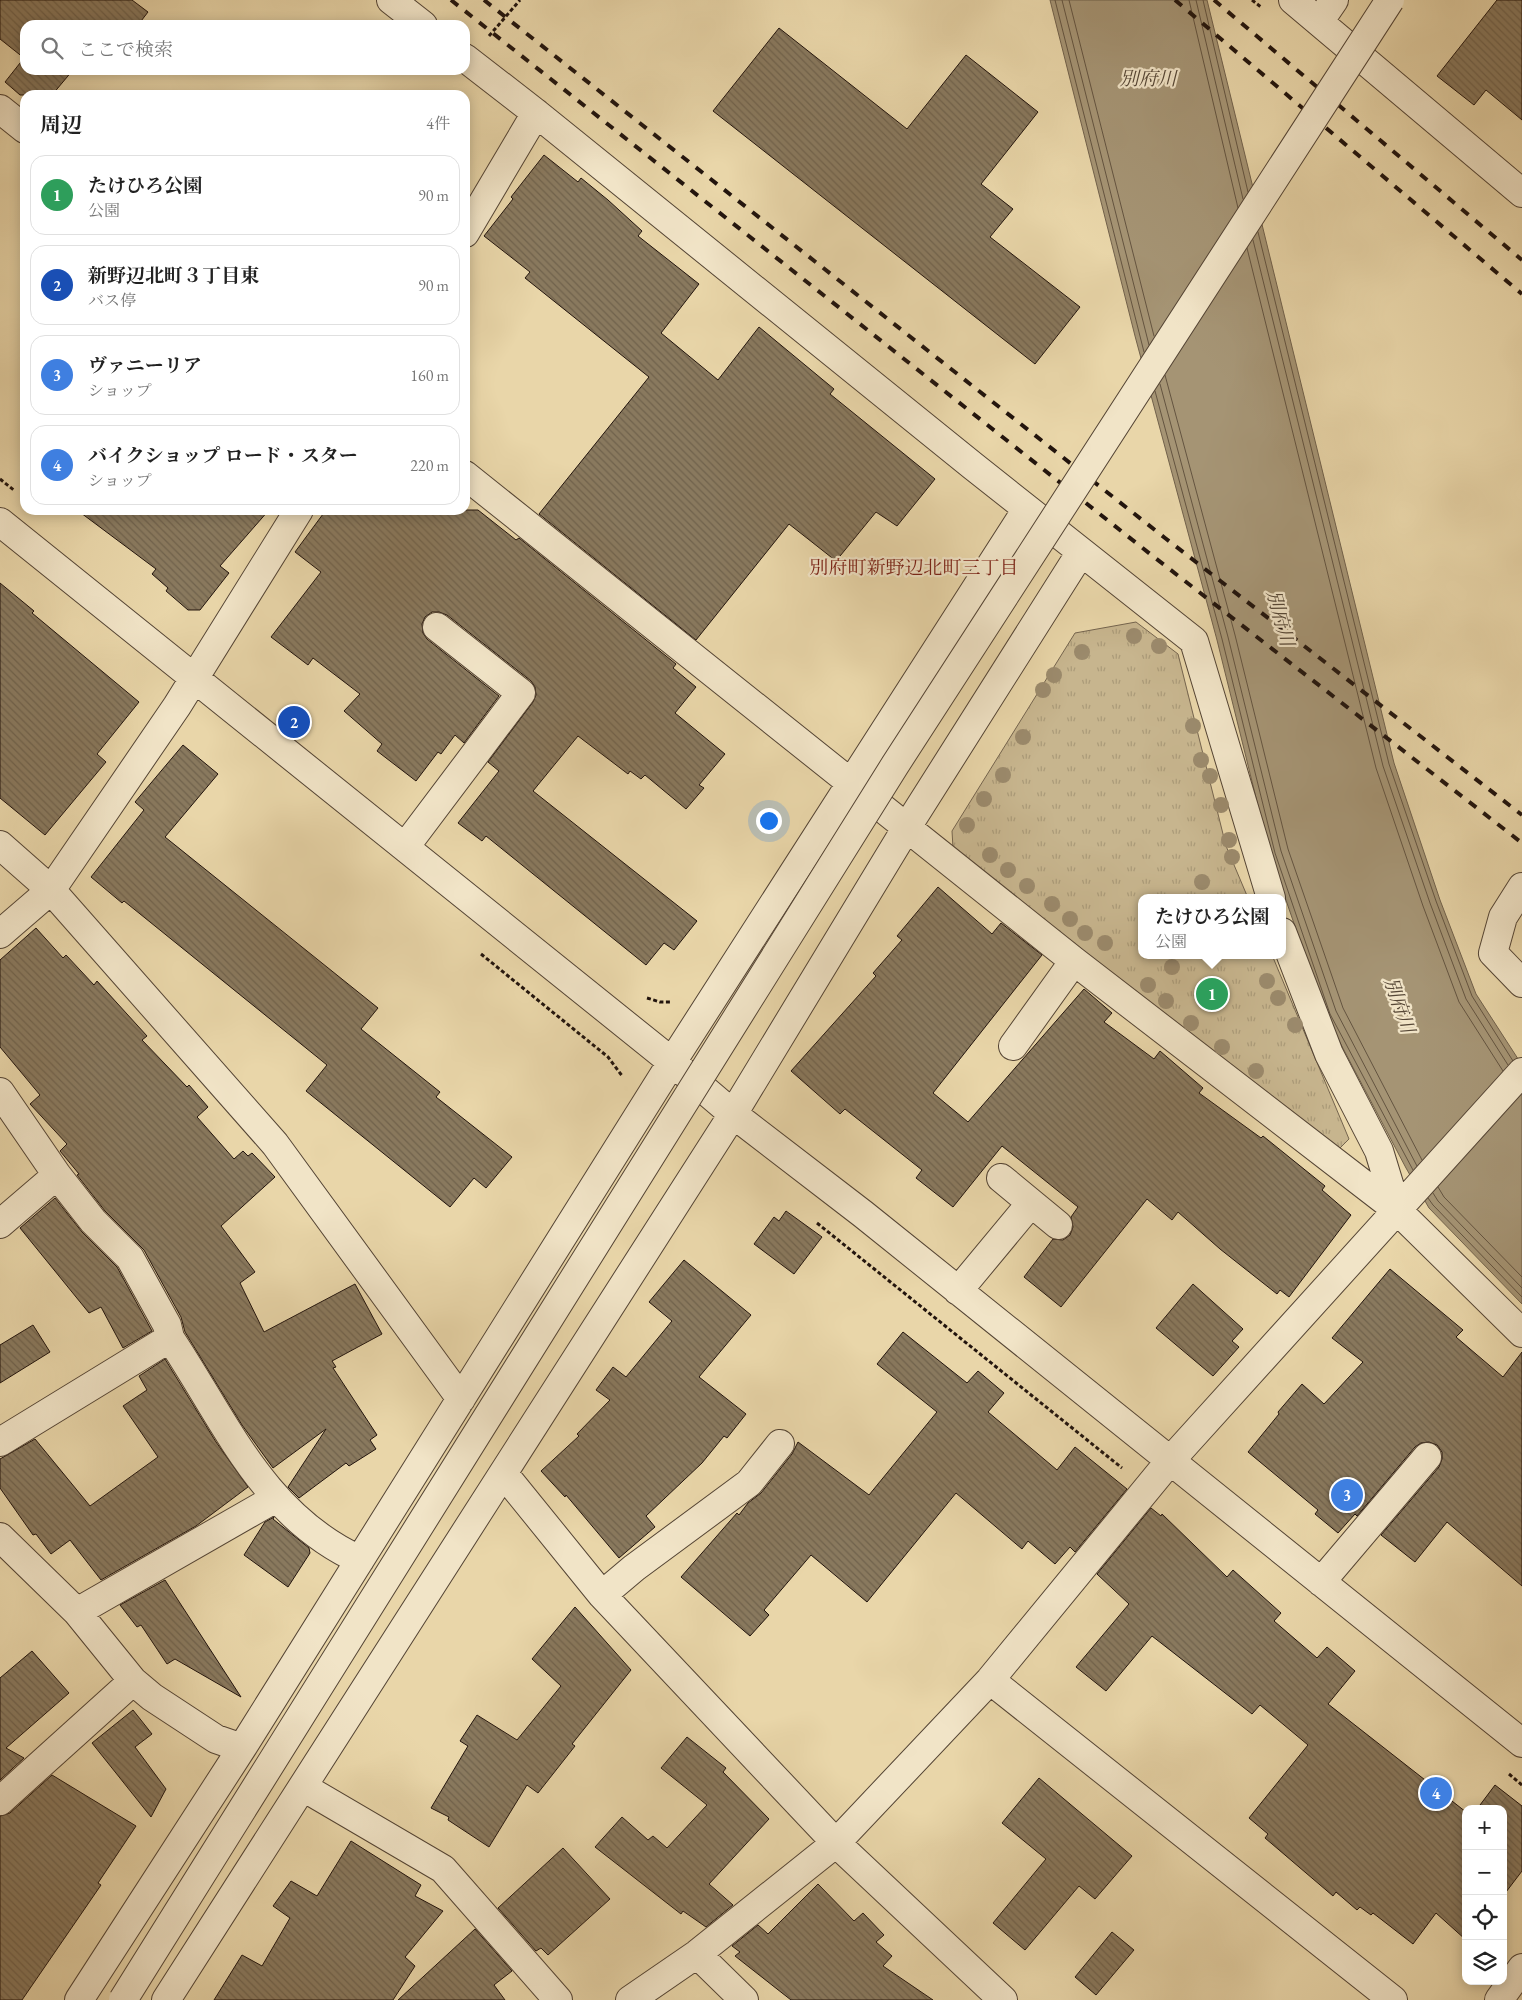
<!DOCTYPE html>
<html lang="ja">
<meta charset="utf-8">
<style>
:root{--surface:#fff;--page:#f2f2f2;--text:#222;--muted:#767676;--line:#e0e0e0;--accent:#8f2418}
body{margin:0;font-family:"EB Garamond","Noto Serif JP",serif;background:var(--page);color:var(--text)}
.controls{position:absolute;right:15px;bottom:15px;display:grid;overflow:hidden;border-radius:10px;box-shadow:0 2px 12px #0003}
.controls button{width:45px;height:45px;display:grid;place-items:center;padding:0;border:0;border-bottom:1px solid var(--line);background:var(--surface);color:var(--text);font:25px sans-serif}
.you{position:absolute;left:768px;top:820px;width:18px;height:18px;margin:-12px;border:4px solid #fff;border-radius:50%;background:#1a73e8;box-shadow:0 0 0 8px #1a73e833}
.badge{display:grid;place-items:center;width:32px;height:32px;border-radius:50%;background:var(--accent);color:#fff;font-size:16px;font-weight:700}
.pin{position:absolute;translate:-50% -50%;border:2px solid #fff;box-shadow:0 1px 5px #0006}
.popup{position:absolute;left:1138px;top:894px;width:148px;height:65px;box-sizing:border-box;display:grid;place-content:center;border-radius:10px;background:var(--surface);filter:drop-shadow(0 1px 4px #0005);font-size:16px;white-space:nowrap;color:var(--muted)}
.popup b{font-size:19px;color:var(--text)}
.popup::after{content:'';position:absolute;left:50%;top:100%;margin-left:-10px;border:10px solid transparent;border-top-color:var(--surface)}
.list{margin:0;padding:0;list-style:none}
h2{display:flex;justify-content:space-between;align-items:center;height:65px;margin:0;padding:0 20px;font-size:21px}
h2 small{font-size:16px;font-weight:400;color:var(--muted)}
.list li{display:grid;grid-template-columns:32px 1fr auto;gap:15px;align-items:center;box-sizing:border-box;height:80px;margin:0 10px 10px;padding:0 10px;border:1px solid var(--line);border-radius:15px}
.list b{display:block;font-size:19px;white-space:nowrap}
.list p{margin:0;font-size:16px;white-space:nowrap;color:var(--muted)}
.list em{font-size:16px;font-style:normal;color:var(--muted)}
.icon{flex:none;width:28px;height:28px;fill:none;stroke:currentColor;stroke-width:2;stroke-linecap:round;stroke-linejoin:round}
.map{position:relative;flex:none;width:1522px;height:2000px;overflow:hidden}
.search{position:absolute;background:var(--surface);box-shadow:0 2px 12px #0003;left:20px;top:20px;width:450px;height:55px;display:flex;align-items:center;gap:12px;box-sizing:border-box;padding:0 18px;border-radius:15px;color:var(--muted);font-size:19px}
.panel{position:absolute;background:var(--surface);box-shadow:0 2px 12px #0003;left:20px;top:90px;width:450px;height:425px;border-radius:15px}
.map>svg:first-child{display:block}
.grass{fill:url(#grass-tufts);stroke:#74644e}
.water{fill:#a59474;stroke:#71614b}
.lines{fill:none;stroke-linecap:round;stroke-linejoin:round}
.shore{stroke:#645440;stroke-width:1}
.building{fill:url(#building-back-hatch);stroke:#22140d}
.minor-casing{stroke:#544434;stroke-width:30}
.path{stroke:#22140d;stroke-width:3;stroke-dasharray:4 2.5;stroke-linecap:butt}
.minor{stroke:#f1e4c7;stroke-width:28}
.rail{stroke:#22140d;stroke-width:4;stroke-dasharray:9 9;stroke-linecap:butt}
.minor-bridge-casing{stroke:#544434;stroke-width:30;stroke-linecap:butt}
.minor-bridge{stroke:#f1e4c7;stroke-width:28}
.tree{fill:#9b8a6c}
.labels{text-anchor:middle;stroke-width:4.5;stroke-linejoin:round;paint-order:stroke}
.water-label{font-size:19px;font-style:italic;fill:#564736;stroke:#f1e4c7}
.neighbourhood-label{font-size:19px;fill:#7a1f14;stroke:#f1e4c7}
</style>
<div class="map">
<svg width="1522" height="2000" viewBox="0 0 1522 2000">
<defs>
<pattern id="grass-tufts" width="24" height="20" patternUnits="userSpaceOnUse" patternTransform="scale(1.25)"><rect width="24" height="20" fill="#c7b58e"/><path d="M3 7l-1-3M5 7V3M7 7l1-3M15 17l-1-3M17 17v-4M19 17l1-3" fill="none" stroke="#ab9b79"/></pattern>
<pattern id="building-back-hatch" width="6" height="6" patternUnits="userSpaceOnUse" patternTransform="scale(1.25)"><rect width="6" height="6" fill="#89795e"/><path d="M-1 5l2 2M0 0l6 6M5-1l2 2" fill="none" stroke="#70624c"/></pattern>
</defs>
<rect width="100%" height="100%" fill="#e9d6a9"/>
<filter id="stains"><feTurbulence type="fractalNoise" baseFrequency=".004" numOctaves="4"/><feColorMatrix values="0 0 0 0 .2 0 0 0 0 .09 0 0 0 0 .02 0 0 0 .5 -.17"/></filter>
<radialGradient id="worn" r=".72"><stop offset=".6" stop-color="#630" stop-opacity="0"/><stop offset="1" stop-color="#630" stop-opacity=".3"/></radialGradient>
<!-- grass -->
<path class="grass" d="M1136 622 1178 654 1226 846 1248 898H1142V955H1272L1349 1139 1336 1152 953 848 952 831 1075 633Z"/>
<!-- water -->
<path class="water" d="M1050 0H1207L1394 763 1440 900 1476 994 1522 1065V1304L1429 1208 1406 1168 1326 1016 1270 854 1217 640 1135 336Z"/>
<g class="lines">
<!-- shore -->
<path class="shore" d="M1055 0 1144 352
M1062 0 1149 345
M1069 0 1154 336
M1189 0 1238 208
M1196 0 1243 199
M1203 0 1248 192
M1258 232 1389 764 1436 901 1472 996 1513 1061
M1253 240 1383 766 1430 903 1466 999 1508 1065
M1247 248 1376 768 1423 906 1459 1002 1503 1071
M1165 375 1235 635 1288 849 1343 1008 1422 1160
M1160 384 1228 637 1281 851 1336 1011 1417 1166
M1155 391 1222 639 1275 853 1330 1014 1413 1170
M1438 1187 1444 1197 1522 1277
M1433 1193 1438 1201 1522 1288
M1428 1198 1433 1205 1522 1297"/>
</g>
<!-- building -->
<path class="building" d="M0 0H132L148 12 138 25H25V70H73L52 95H20L5 82 24 58 0 39Z
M1497 0H1522V120L1486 90 1474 105 1437 76Z
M779 28 907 129 966 55 1038 112 981 184 1013 209 990 237 1080 307 1035 364 713 111Z
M544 155 578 182 581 178 608 200 642 231 638 236 699 284 661 333 718 380 759 327 834 389 830 394 935 479 897 526 876 512 836 561 789 524 696 640 539 514 649 377 525 278 530 272 484 236 513 199 511 197Z
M77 510H269L220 566 229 573 200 610H188L166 591 168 588 152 574 156 569Z
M326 510H478L516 540 519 538 676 664 673 668 696 687 675 713 725 754 699 785 704 788 686 809 645 775 641 779 630 771 628 774 578 736 533 791 697 921 674 950 664 943 646 965 486 836 482 841 458 823 499 771 488 762 533 702 536 695 535 687 531 681 447 615 439 612H432L425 617 422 624 423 633 427 639 499 696 464 743 455 735 441 754 438 752 416 781 377 751 382 744 344 711 360 694 313 658 308 665 271 637 321 572 295 552Z
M0 583 34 611 32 613 139 702 97 754 106 762 45 835 0 798Z
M183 745 218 774 165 837 378 1008 361 1029 440 1092 436 1097 512 1157 486 1188 474 1178 450 1207 306 1091 327 1065 124 901 122 903 91 877 144 810 135 802Z
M938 887 992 934 1001 923 1042 955 933 1093 968 1122 1084 989 1112 1013 1104 1022 1154 1059 1160 1051 1203 1088 1199 1093 1261 1138 1263 1136 1289 1157 1325 1186 1322 1190 1351 1215 1289 1297 1280 1290 1277 1294 1220 1249 1178 1212 1172 1220 1147 1199 1061 1307 1024 1277 1053 1239 1063 1240 1070 1235 1073 1227 1071 1217 1078 1207 1002 1146 953 1207 916 1178 922 1170 845 1109 840 1114 791 1071 876 976 873 973 902 940 897 936Z
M36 928 63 958 66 955 94 985 97 981 147 1036 142 1040 187 1087 189 1085 208 1107 197 1117 234 1159 243 1151 248 1156 252 1153 275 1177 221 1226 255 1272 240 1283 264 1332 355 1284 382 1334 332 1361 336 1367 333 1368 377 1435 370 1440 376 1449 349 1466 346 1463 299 1498 288 1487 326 1429 273 1468 242 1425 185 1332 181 1317 144 1250 105 1211 77 1175 79 1174 60 1151 67 1144 30 1104 40 1095 0 1047V960Z
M55 1198 82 1232 117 1267 152 1331 123 1348 101 1307 89 1313 20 1228Z
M786 1211 822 1237 794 1274 754 1244 774 1217 779 1221Z
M684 1260 751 1315 699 1377 746 1414 727 1438 724 1436 702 1463 646 1516 655 1527 619 1558 566 1495 565 1497 541 1471 579 1436 577 1434 610 1400 596 1390 613 1367 626 1377 672 1321 649 1302Z
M1390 1269 1463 1330 1456 1337 1503 1377 1522 1352V1586L1447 1522 1415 1562 1381 1535 1439 1467 1442 1459V1452L1437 1445 1429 1442 1421 1443 1415 1447 1357 1516 1355 1514 1338 1533 1315 1514 1318 1510 1248 1452 1279 1414 1278 1412 1302 1384 1324 1404 1363 1362 1332 1338Z
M1193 1284 1243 1329 1232 1341 1239 1347 1213 1376 1156 1328Z
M33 1325 50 1352 0 1383V1345Z
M903 1332 967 1383 978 1371 1004 1393 988 1412 1057 1470 1075 1447 1127 1489 1075 1552 1070 1547 1055 1564 1028 1541 1022 1549 956 1493 867 1602 811 1555 764 1610 769 1615 750 1636 681 1577 737 1513 739 1515 748 1503 761 1493 792 1454 798 1442 869 1495 937 1412 877 1364Z
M165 1359 216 1442 248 1487 196 1526 101 1580 70 1540 51 1554 36 1534 33 1535 0 1488V1459L35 1439 90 1506 158 1457 123 1406 147 1390 139 1376Z
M1151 1508 1161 1516 1162 1514 1227 1577 1233 1570 1281 1613 1274 1621 1317 1658 1327 1647 1355 1671 1328 1704 1466 1812V1940L1436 1913 1413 1944 1373 1913 1371 1915 1360 1907 1357 1910 1336 1892 1333 1896 1265 1838 1268 1834 1249 1818 1308 1745 1260 1705 1252 1714 1152 1636 1106 1691 1076 1667 1129 1604 1097 1574Z
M274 1517 273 1519 309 1548 310 1553 288 1587 244 1555 265 1522Z
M165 1580 241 1697 175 1659 167 1664 141 1625 137 1627 120 1605Z
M575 1607 631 1670 572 1744 575 1746 538 1793 527 1785 489 1847 448 1820 449 1817 431 1808 468 1746 460 1741 477 1715 517 1740 561 1686 532 1659Z
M32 1651 69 1693 6 1748 24 1758 0 1780V1678Z
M133 1710 152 1734 135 1747 166 1789 151 1817 92 1743Z
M687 1737 726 1768 723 1772 769 1819 709 1884 733 1905 706 1927 683 1911 681 1914 595 1847 622 1817 648 1840 653 1836 667 1848 707 1805 661 1768Z
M52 1775 136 1826 98 1883 101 1885 22 2000H0V1816L10 1813Z
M1039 1778 1132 1856 1095 1899 1079 1886 1025 1950 993 1923 1046 1859 1002 1823Z
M1495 1785 1522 1806V1871L1503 1896V1809H1477Z
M351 1841 421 1885 415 1896 443 1911 405 1957 415 1966 393 2000H214L242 1955 262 1966 290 1918 273 1906 291 1881 317 1896Z
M563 1848 610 1899 548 1955 541 1948 536 1951 498 1908Z
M818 1884 854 1921 863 1913 884 1935 876 1942 892 1956 883 1966 933 2000H791L735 1956 740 1952 732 1946 758 1925 768 1934Z
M475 1929 512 1971 494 1985 505 2000H398Z
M1112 1932 1134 1950 1096 1995 1075 1977Z"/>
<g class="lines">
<defs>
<path id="minor" d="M391 0 423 25
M1293 0 1522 193
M1319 22 1334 0
M465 58 536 113 973 466 1194 641 1271 898
M0 109 25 129
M465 233 536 113
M465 475 1074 961 1397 1210 1522 1333
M0 522 672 1062 733 1114 863 1214 1522 1743
M0 845 51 890 275 1144 461 1399
M405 847 521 693 437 627
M1522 887 1503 917 1493 953 1522 983
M1282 932 1329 1054 1379 1151 1397 1210
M0 934 51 890 177 706 299 510
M1013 1046 1074 961
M0 1092 57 1175 93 1221 130 1258 167 1325 170 1338C226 1422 263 1516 360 1560
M1001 1178 1058 1225
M0 1224 57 1175
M958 1291 1031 1203
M0 1442 170 1338
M504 1474 602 1595 836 1843 1003 2000
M0 1537 77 1612 133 1681 152 1697 216 1739 242 1748
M1321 1582 1427 1457
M602 1595 634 1568 749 1483 780 1444
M77 1612 276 1498
M990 1680 1393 2000
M303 1787 443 1869 558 2000
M0 1801 133 1681
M697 1954 744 2000
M79 2000 242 1748 672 1062 1027 509
M166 2000 733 1114 907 827 1081 552
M630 2000 697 1954 836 1843 990 1680 1169 1462 1522 1072
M1499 2000 1522 1968"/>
</defs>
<!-- minor casing -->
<use href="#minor" class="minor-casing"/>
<!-- path -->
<path class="path" d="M1252 0 1261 7
M489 36 520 0
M0 479 15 491
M481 954 608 1057 623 1077
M647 998 660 1002H672
M817 1223 1122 1468
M1509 1774 1522 1785"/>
<!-- minor -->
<use href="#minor" class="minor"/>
<!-- rail -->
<path class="rail" d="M451 0 1154 557 1522 843
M484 0 1165 538 1522 815
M1175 0 1522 294
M1214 0 1522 260"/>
<defs>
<path id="minor-bridge" d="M123 2000 895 765 1390 0"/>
</defs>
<!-- minor-bridge casing -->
<use href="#minor-bridge" class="minor-bridge-casing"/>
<!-- minor-bridge -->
<use href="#minor-bridge" class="minor-bridge"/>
</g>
<!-- trees -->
<g class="tree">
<circle cx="1134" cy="636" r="8"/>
<circle cx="1159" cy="646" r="8"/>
<circle cx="1082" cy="652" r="8"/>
<circle cx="1054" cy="675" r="8"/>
<circle cx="1043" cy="690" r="8"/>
<circle cx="1193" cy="726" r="8"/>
<circle cx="1023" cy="737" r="8"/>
<circle cx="1201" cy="760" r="8"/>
<circle cx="1003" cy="775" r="8"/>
<circle cx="1210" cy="776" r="8"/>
<circle cx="984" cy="799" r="8"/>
<circle cx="1221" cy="805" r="8"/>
<circle cx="967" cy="825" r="8"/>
<circle cx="1229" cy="840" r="8"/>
<circle cx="990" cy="855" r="8"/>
<circle cx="1232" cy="857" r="8"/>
<circle cx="1008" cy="870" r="8"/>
<circle cx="1202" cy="882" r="8"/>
<circle cx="1027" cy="886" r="8"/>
<circle cx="1052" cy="904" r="8"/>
<circle cx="1070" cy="919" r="8"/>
<circle cx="1085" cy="933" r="8"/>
<circle cx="1105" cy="943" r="8"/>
<circle cx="1172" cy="967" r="8"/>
<circle cx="1267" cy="981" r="8"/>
<circle cx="1148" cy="985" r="8"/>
<circle cx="1278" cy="998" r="8"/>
<circle cx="1166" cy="1001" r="8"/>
<circle cx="1191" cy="1023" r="8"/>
<circle cx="1295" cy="1025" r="8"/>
<circle cx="1222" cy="1047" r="8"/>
<circle cx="1256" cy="1071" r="8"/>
</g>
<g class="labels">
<!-- water labels -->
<g class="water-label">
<text x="1148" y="85">別府川</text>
<text transform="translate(1281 618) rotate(75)" y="7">別府川</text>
<text transform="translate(1400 1005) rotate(71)" y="7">別府川</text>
</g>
<!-- neighbourhood labels -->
<g class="neighbourhood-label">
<text x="914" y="574">別府町新野辺北町三丁目</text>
</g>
</g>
<rect width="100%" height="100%" filter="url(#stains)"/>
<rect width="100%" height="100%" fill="url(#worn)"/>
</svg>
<div class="controls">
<button>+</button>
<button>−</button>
<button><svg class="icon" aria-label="locate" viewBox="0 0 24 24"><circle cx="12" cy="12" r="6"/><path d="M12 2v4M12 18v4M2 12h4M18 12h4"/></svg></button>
<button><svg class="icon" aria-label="layers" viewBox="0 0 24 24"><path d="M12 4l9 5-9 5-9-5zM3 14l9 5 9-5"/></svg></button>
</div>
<div class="you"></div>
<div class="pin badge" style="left:1212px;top:994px;background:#2e9e5b">1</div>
<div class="popup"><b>たけひろ公園</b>公園</div>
<div class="pin badge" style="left:294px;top:722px;background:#1a4fb4">2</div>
<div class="pin badge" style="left:1347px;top:1495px;background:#3f7fe0">3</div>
<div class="pin badge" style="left:1436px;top:1793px;background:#3f7fe0">4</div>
<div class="search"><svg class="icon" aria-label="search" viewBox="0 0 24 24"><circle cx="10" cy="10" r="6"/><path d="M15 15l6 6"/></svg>ここで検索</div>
<section class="panel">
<h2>周辺<small>4件</small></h2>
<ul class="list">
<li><span class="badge" style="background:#2e9e5b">1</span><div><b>たけひろ公園</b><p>公園</p></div><em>90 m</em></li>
<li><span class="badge" style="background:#1a4fb4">2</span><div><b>新野辺北町３丁目東</b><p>バス停</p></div><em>90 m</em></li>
<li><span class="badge" style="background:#3f7fe0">3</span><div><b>ヴァニーリア</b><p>ショップ</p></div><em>160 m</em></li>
<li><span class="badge" style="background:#3f7fe0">4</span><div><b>バイクショップ ロード・スター</b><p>ショップ</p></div><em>220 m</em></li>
</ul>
</section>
</div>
